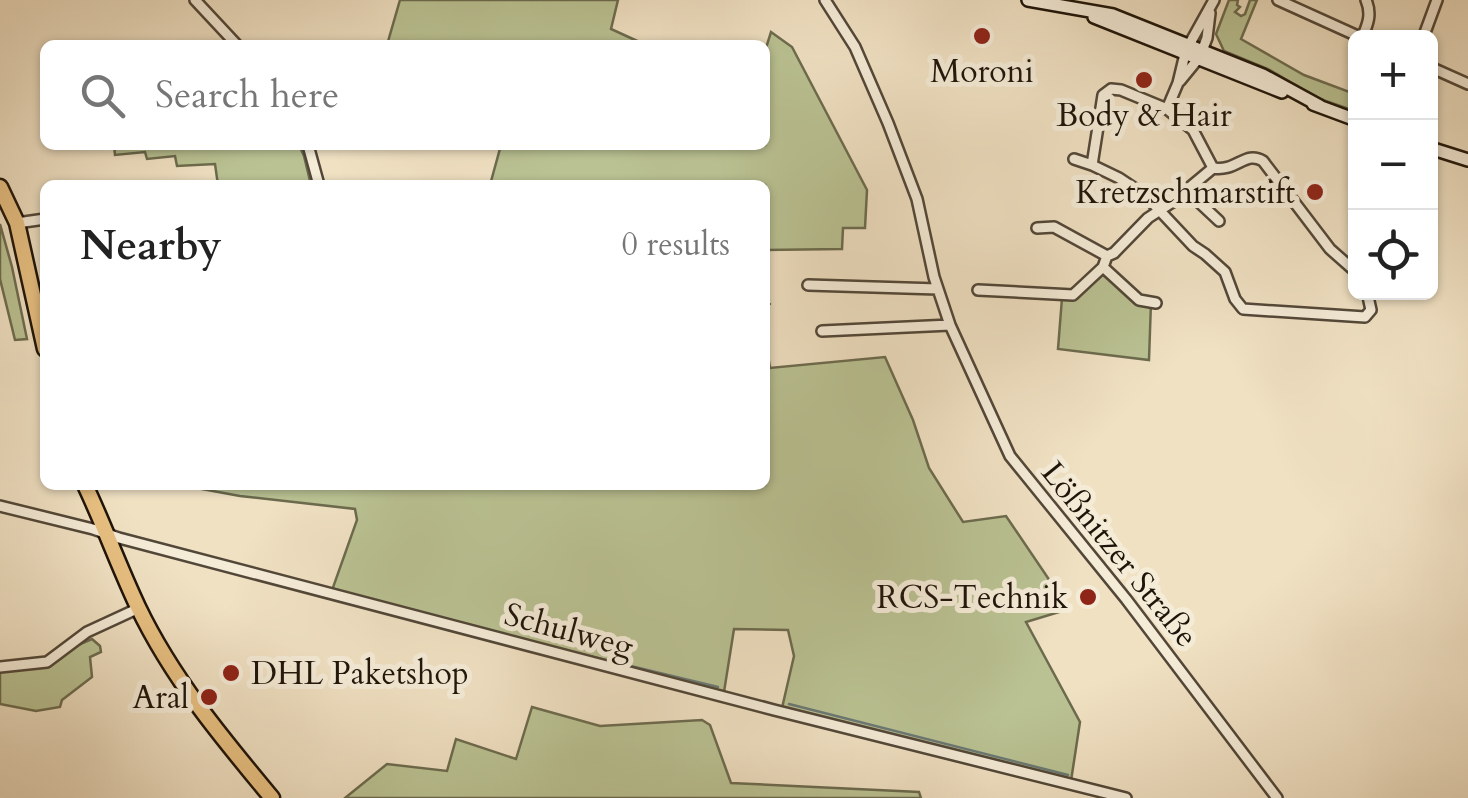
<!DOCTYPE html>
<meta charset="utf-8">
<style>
:root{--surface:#fff;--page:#f2f2f2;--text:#222;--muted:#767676;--line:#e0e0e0}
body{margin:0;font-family:Cardo,serif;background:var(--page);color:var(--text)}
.controls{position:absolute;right:30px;top:30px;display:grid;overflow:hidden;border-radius:15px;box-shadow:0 2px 8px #0004}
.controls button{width:90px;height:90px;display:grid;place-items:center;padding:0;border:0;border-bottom:2px solid var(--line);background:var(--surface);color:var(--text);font:50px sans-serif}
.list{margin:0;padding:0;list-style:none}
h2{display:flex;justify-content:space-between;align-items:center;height:130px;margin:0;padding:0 40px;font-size:42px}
h2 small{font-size:32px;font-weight:400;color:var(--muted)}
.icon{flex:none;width:55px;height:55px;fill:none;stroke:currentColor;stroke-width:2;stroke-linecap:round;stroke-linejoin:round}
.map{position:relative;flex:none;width:1468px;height:798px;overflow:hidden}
.search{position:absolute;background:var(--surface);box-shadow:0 2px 8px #0004;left:40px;top:40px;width:730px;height:110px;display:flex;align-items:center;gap:25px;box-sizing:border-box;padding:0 35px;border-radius:15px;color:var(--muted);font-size:38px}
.panel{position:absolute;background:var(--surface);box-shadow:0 2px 8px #0004;left:40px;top:180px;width:730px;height:310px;border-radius:15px}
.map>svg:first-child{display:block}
.green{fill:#bac293;stroke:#6c6b4e;stroke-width:2.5}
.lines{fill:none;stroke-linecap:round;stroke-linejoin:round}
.stream{stroke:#6a7974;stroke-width:2.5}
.street-casing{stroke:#524738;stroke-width:14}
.secondary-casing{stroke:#1e1409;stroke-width:16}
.primary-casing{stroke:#1e1409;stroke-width:19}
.street{stroke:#f5ecd8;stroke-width:9}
.secondary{stroke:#f5ecd8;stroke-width:11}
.primary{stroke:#e8c082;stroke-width:14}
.poi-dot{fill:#8f2418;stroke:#f5ecd8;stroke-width:4}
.labels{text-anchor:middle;stroke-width:10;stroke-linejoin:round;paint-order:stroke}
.poi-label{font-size:32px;fill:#1e1409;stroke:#f5ecd8;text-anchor:end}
.street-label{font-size:32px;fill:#1e1409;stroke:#f5ecd8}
</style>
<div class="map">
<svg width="1468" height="798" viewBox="0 0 1468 798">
<rect width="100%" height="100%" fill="#f0e1c3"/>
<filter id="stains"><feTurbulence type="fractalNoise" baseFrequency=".002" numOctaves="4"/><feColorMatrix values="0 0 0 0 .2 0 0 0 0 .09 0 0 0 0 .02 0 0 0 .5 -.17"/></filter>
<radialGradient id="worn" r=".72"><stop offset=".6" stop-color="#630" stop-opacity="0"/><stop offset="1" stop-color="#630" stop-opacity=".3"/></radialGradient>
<!-- green -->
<path class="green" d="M400 0H618L611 29 646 45H387Z
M1229 0H1238L1237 5 1240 7 1235 12 1241 16 1245 14 1250 0H1257L1241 39 1304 75 1355 94V111L1320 99 1268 69 1224 51 1216 34Z
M771 32 792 47 867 190 865 228H843L842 249 765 250V185H490L501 145H765V51Z
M114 145H299L304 156 311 185H218L215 164 177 166 175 156 147 159 145 152 115 155Z
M0 224 12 267 27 339 15 340 0 279Z
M1103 267 1139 300 1151 302 1149 360 1058 349 1062 298 1073 295Z
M765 337 770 368 885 357 913 420 929 468 963 522 1006 516 1069 609 1026 622 1080 722 1071 781 782 708 794 656 788 630 734 629 724 692 331 593 357 520 355 509 240 496 180 485H765Z
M92 639 100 646 101 652 90 657 92 677 62 700 60 707 36 711 0 704V672L49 665 71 648Z
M532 707 600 726 702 720 710 725 731 783 919 792 921 798H345L387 764 447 771 456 739 516 759Z"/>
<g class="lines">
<!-- stream -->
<path class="stream" d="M765 304H770
M535 643 718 687
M789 704 1068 775"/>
<defs>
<path id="street" d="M195 0 237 45
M825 0 855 47 888 123 917 199 934 277 950 325 1010 456 1126 599 1277 798
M1278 0 1362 38
M1362 38C1368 24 1372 14 1366 0
M1423 38 1437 0
M1189 45 1214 0
M1202 51 1207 38 1210 13
M1185 54 1178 83 1167 109 1121 90 1111 89 1103 95 1092 165 1119 178 1146 196 1193 246 1205 254 1225 272 1235 299 1243 309 1365 317 1371 310 1367 292
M1430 67 1468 84
M1180 81 1198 59
M1167 109 1193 130 1213 168
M308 145 319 185
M1074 159 1092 165
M1187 191 1219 221
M17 223 45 219
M1037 228 1054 227 1107 256
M1103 267 1139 300 1156 303
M808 285 938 289
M978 290 1073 295 1103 267 1107 256 1114 253 1148 218 1171 203 1213 168C1237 172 1245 150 1263 161L1330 249 1356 272
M822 331 950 325
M0 506 93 529 119 538 774 710 1126 798
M0 667 47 662 87 632 139 608"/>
<path id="secondary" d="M1028 0 1113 15 1263 75 1320 106
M1094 17 1282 92
M1313 104 1356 120
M1430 148 1468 160"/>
<path id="primary" d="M0 187 17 223 45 349
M85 485C104 525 119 567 138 607 172 678 222 738 272 798"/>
</defs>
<!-- street casing -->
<use href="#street" class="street-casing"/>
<!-- secondary casing -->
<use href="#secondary" class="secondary-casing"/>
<!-- primary casing -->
<use href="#primary" class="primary-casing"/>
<!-- street -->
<use href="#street" class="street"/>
<!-- secondary -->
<use href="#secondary" class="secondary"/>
<!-- primary -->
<use href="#primary" class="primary"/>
</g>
<!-- markers -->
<g class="poi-dot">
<circle cx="982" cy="36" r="10"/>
<circle cx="1144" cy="80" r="10"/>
<circle cx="1315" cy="192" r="10"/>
<circle cx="1088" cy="597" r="10"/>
<circle cx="231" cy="673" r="10"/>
<circle cx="209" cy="697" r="10"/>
</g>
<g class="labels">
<!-- poi labels -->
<g class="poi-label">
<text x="982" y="82" text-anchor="middle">Moroni</text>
<text x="1144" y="126" text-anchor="middle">Body &amp; Hair</text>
<text x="1295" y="203">Kretzschmarstift</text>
<text x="1068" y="608">RCS-Technik</text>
<text x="251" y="684" text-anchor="start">DHL Paketshop</text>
<text x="189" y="708">Aral</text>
</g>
<!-- street labels -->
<g class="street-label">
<text transform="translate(1120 554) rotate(51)" y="11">Lößnitzer Straße</text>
<text transform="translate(569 630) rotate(15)" y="11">Schulweg</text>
</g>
</g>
<rect width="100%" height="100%" filter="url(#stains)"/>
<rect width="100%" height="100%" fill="url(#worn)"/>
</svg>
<div class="controls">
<button>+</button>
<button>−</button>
<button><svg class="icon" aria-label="locate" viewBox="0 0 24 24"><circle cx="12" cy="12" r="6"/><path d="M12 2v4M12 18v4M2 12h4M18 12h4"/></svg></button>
</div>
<div class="search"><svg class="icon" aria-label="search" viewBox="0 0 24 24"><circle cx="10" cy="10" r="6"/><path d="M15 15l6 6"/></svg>Search here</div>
<section class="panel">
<h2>Nearby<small>0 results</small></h2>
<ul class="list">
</ul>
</section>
</div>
